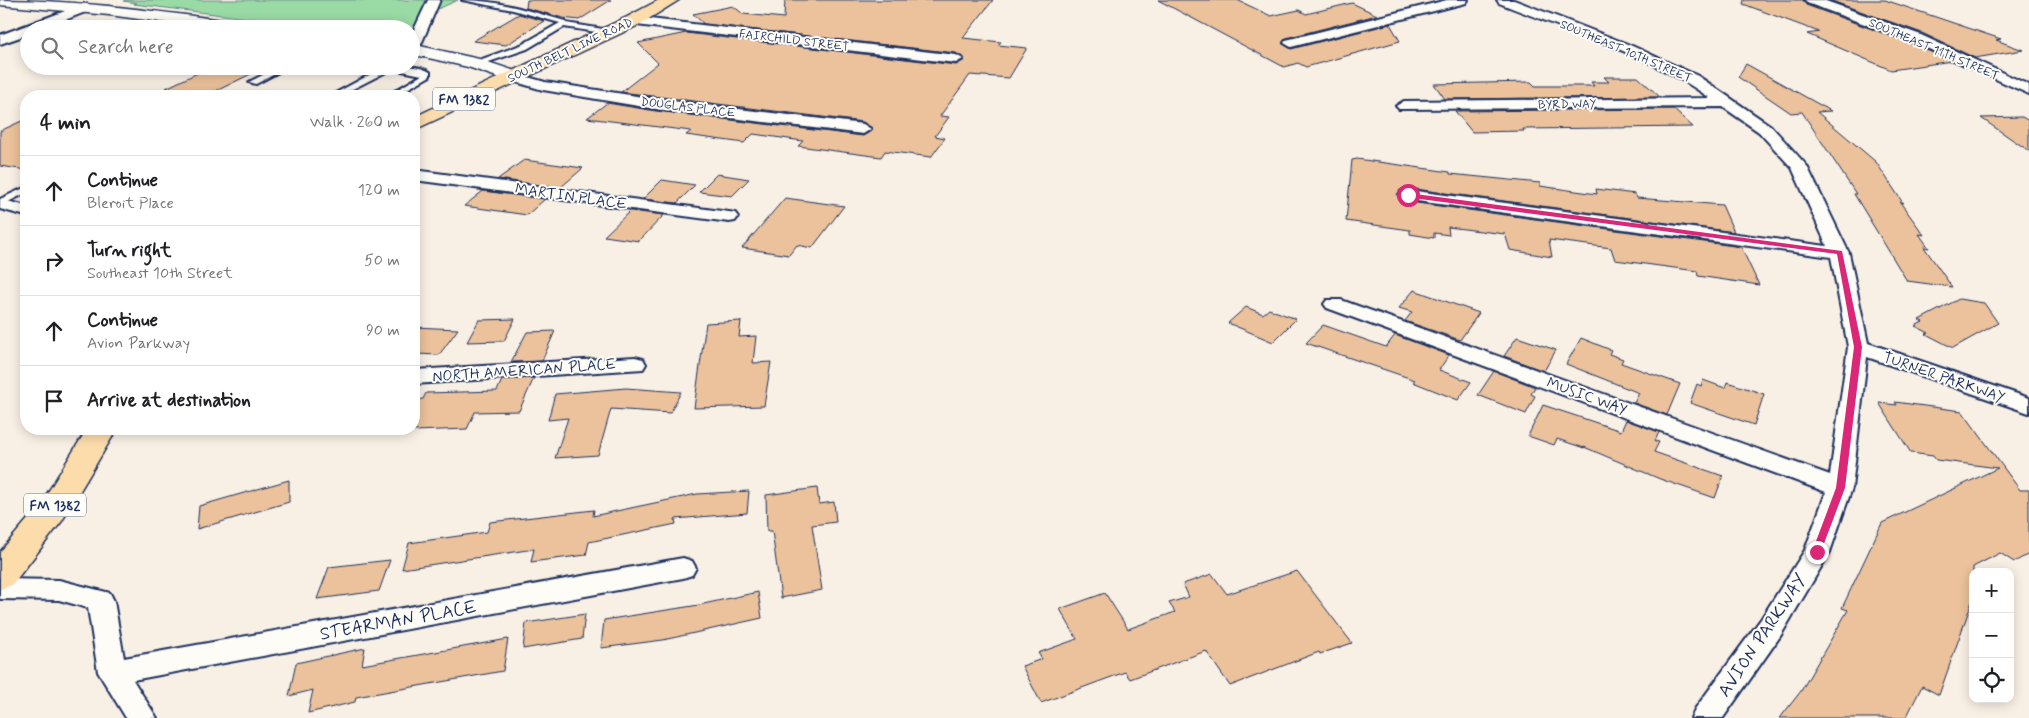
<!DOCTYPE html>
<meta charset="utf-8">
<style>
:root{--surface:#fff;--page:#f6f6f6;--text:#202124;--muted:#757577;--line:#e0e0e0}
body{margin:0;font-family:Mynerve,sans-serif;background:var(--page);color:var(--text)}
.controls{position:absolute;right:15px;bottom:15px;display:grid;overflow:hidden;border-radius:10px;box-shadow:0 2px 12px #0003}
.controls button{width:45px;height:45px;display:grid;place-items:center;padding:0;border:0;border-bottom:1px solid var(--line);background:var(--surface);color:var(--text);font:25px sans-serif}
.stop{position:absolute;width:15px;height:15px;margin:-11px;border:4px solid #db2777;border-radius:50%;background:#fff}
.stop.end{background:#db2777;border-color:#fff;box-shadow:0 1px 5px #0008}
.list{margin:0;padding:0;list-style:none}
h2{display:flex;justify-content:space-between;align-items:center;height:65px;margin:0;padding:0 20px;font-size:21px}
h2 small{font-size:16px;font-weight:400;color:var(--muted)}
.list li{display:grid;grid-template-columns:32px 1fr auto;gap:15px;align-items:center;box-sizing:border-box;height:70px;padding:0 20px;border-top:1px solid var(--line)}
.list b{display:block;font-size:19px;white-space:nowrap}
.list p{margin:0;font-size:16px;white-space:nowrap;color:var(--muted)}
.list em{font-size:16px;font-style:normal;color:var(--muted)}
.icon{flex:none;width:28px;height:28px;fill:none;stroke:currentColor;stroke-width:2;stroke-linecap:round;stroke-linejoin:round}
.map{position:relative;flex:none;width:2029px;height:718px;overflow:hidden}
.search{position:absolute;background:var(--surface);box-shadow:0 2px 12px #0003;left:20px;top:20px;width:400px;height:55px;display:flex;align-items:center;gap:12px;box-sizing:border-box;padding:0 18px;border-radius:28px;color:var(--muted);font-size:19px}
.panel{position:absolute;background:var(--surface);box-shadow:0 2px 12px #0003;left:20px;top:90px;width:400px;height:345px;border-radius:20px}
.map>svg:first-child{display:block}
.green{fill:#9adba5;stroke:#5a8582}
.building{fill:#ebc29b;stroke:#1b2f5e}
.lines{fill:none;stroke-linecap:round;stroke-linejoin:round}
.lane-casing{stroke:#1b2f5e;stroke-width:4}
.street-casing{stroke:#1b2f5e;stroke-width:4}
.secondary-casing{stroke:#1b2f5e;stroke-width:3}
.primary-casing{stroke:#1b2f5e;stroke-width:3}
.lane{fill:#fdfcf7;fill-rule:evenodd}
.street{fill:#fdfcf7;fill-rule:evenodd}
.secondary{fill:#fdfcf7;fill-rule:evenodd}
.primary{fill:#fddcac;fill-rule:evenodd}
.route{fill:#db2777}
.labels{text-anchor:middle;stroke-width:4;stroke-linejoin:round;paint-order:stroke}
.far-street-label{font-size:12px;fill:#1b2f5e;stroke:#fdfcf7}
.shield{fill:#fdfcf7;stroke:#5f6c8c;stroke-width:1}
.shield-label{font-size:14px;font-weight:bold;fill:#1b2f5e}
.street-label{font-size:15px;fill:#1b2f5e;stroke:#fdfcf7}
.near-street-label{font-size:18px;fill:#1b2f5e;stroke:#fdfcf7}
</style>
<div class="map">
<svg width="2029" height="718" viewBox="0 0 2029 718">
<rect width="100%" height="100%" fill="#f9f0e5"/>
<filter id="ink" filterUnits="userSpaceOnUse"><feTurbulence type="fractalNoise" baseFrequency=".02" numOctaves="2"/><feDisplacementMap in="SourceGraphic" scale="10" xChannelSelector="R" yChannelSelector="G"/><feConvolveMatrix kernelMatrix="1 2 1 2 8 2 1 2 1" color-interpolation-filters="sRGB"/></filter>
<g filter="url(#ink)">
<!-- green -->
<path class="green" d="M126 0H458L418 18 417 29 411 32V29H335L134 4 137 3 123 1Z"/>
<!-- building -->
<path class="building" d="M527 0H611L579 20 563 18 526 8Z
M785 0H993L963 38 1001 42 998 45 1027 48 1009 78 970 75 940 116 949 117 935 136 945 138 931 157 885 151 881 157 798 146 803 141 753 134 744 143 686 135 691 131 587 118 607 103 656 111 863 136 873 130 863 122 621 92 658 63 638 43 686 33 956 65 965 60 956 53 704 24 693 14 733 6 743 14 784 18Z
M1158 0H1237L1271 16 1299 10 1306 14 1352 3 1377 15 1286 38 1282 43 1291 49 1390 24 1400 41 1306 67 1298 63 1284 67Z
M1744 0H1803L1806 5 1910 43 1952 61 1891 70 1807 34 1819 32 1743 4Z
M1829 0H1885L2001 39 1996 40 2023 50 1975 58 1922 33Z
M519 14 544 21 506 45 473 41Z
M1746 64 1831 111 1817 112 1876 162 1903 203 1900 202 1924 235 1919 234 1929 248 1924 247 1952 287 1907 281 1854 194H1856L1802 112 1791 113 1738 77Z
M212 66H267L210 94 166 88Z
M1604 77H1638L1660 97 1445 99 1434 84 1531 82 1535 86H1594L1591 82H1609Z
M1673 109 1693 127 1523 129 1524 131 1472 132 1455 111Z
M2022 117 2029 121V151L1981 118Z
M26 119V170L0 166V131Z
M1357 159 1450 172V174L1540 183V186L1597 194 1596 189 1635 194 1637 198 1722 205 1734 232 1408 188 1400 190 1397 195 1402 201 1741 247 1759 285 1698 276 1697 271 1615 260 1611 248 1549 240 1552 257 1510 250 1505 234 1448 227 1449 235 1434 233V238L1410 234V230L1346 221 1352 160Z
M524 160 583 168 560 188 498 179Z
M717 174 749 179 732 196 699 192Z
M662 180 695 185 677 203 643 199Z
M483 191 545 199 527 215 464 206Z
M785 198 844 206 812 248 797 245 789 255 742 248Z
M630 211 664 215 639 241 604 236Z
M1414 290 1479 313 1460 340 1405 321 1412 312 1399 308Z
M1959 299 1984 303 1998 323 1953 348 1926 334 1929 333 1915 326 1923 322 1919 320Z
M1246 307 1263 314 1269 309 1296 319 1273 342 1228 323Z
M515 319 504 341 467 342 479 320Z
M741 321 739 337 756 336 753 363 771 362 764 406 694 408 706 323Z
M1323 325 1386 347 1395 335 1449 355 1439 370 1471 382 1458 400 1413 382 1415 380 1306 343Z
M414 327 458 329 439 355 414 354Z
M555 331 542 361 511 362 527 332Z
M1517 337 1556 350 1544 371 1504 356Z
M1581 338 1611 350 1609 354 1623 359 1621 363 1680 384 1667 415 1634 403 1639 393 1566 364Z
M1494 371 1535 387 1531 394 1535 396 1526 414 1478 395Z
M534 378 519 411 475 412 467 429 414 431V400L423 399 426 393 497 391 502 380Z
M1703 380 1725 388 1727 382 1764 394 1754 425 1690 403 1697 384 1701 386Z
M626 388 681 392 670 413 611 409 598 455 555 458 568 418 548 420 555 394Z
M1895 402 1962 411 2020 490H2029V554L2014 562 2000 553 1973 567V599L1939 695 1922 686 1906 718H1780L1801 691 1848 610 1842 608 1882 523 1998 468 1936 460 1933 456 1911 453 1879 403 1897 405Z
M1543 405 1621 431 1626 420 1659 432 1655 441 1659 442 1654 452 1723 476 1715 498 1660 479 1584 447V448L1557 439 1554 445 1528 436Z
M289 480V502L197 529 199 506Z
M817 488 819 504 834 502 836 522 812 525 822 590 781 598 772 531H767L766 495Z
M749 491 747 513 675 519 676 524 589 542 586 555 531 562 534 549 402 569 409 543 487 532 490 522 594 510 593 516 697 494Z
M390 560 379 591 317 599 329 567Z
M1297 571 1352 643 1320 654 1319 652 1230 686 1206 651 1130 679 1125 672 1041 703 1022 666 1042 659 1038 653 1077 639 1060 609 1105 593 1128 629 1175 612 1169 603 1189 597 1183 584 1212 574 1227 594Z
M758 592 762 618 663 640 601 648 604 620 699 605Z
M585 614 582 639 523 649 526 623Z
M508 639 503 671 356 697 355 702 308 713 313 690 289 696 296 663 365 648 362 665Z"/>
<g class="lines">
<defs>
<path id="lane" d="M462 0C497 0 531 11 565 21L566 23 609 30 613 32 609 34 564 27 527 49 477 66 473 64 474 62 521 45 560 23 513 10Z
M418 49 425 51 411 59V54Z
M280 66H290L256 84 249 82Z
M386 66C399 66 419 65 430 72V76L395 96H386L422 75 392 69 339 96H330Z
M26 187V193L0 206V199Z"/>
<path id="street" d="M428 0H440L419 49 411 53V36Z
M1447 0H1468L1466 3 1291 47 1284 43 1286 40Z
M1497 0H1514L1630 45 1698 76 1771 126 1807 166 1849 253 1868 343 2029 398V413L1867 357 1852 488 1830 552 1781 635 1723 718H1691L1695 709 1761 619 1805 550 1826 492 1327 308 1324 304 1327 300H1341L1830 475 1848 347 1831 257 1402 199 1399 195 1402 191 1408 190 1827 246 1792 168 1759 132 1723 107 1399 109 1396 106 1404 101 1710 98C1648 54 1569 31 1499 3Z
M1805 0H1823L1921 35 2029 85V94L1911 41 1807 3Z
M84 4 88 5 90 8 88 11 42 29H29V34L0 44V35Z
M633 17 956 55 963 59 956 63 628 24 627 21Z
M514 73 545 82 656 99 863 124 871 129 863 134 656 109 543 90 509 80 507 77 509 74Z
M414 170 729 212 735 213 738 217 735 221 729 222 414 180Z
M0 199 26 206V216L0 209Z
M635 357 643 359 646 364 643 369 414 384V370Z
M683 558 692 561 696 568 692 575 683 578 133 680 157 718H126L98 672 88 608 59 600 0 599V579L59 580 110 593 114 601 124 658Z"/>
<path id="secondary" d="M0 0C85 0 168 13 252 24L260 29H212L109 15 0 5Z
M411 44 479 59 521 73 523 77 521 81 514 83 468 67 411 54Z"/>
<path id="primary" d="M659 0H679L639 25 414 130V117L627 17Z
M87 429H117L62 521 12 585 0 589V552L40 505Z"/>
</defs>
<!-- lane casing -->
<use href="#lane" class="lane-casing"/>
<!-- street casing -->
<use href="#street" class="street-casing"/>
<!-- secondary casing -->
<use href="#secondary" class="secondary-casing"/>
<!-- primary casing -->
<use href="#primary" class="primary-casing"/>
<!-- lane -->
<use href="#lane" class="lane"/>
<!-- street -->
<use href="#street" class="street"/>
<!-- secondary -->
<use href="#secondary" class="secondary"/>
<!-- primary -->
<use href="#primary" class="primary"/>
</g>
</g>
<!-- route -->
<path class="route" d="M1408 193 1842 251 1862 347 1845 488 1820 554 1817 555 1812 552 1836 488 1854 347 1837 254 1405 197Z"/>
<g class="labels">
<!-- far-street labels -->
<g class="far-street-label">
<text transform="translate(794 40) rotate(7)" y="4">FAIRCHILD STREET</text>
<text transform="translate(1934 49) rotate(23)" y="4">SOUTHEAST 11TH STREET</text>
<text transform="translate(570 50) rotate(-25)" y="4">SOUTH BELT LINE ROAD</text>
<text transform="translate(1626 51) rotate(23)" y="4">SOUTHEAST 10TH STREET</text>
<text transform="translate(1567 104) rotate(-1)" y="4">BYRD WAY</text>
<text transform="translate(688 107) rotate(7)" y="4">DOUGLAS PLACE</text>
</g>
<!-- shield labels -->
<g class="shield">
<rect x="433" y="87.5" width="62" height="23" rx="4"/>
<rect x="24" y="493.5" width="62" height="23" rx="4"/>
</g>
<g class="shield-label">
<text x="464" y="104">FM 1382</text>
<text x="55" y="510">FM 1382</text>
</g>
<!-- street labels -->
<g class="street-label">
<text transform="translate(571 196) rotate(8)" y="5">MARTIN PLACE</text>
<text transform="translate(524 370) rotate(-4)" y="5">NORTH AMERICAN PLACE</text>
<text transform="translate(1944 377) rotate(19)" y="5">TURNER PARKWAY</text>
<text transform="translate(1587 396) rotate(20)" y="5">MUSIC WAY</text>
</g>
<!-- near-street labels -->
<g class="near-street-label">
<text transform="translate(398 620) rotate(-10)" y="6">STEARMAN PLACE</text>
<text transform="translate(1762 635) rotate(-56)" y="6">AVION PARKWAY</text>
</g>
</g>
</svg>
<div class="controls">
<button>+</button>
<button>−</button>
<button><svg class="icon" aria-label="locate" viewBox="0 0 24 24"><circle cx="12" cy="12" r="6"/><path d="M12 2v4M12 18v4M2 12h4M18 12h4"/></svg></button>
</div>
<div class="stop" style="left:1408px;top:195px"></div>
<div class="stop end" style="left:1817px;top:552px"></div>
<div class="search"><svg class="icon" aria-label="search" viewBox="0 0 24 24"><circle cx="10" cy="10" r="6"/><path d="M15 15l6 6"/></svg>Search here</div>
<section class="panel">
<h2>4 min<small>Walk · 260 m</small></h2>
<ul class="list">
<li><svg class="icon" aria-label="ahead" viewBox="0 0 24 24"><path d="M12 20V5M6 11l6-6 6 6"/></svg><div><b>Continue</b><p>Bleroit Place</p></div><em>120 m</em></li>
<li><svg class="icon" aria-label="right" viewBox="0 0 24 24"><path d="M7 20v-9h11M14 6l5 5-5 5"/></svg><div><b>Turn right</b><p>Southeast 10th Street</p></div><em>50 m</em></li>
<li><svg class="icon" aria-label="ahead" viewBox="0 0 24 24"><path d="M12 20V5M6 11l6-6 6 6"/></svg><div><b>Continue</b><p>Avion Parkway</p></div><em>90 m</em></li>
<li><svg class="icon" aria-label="arrive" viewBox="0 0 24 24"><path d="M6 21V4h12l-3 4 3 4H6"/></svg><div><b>Arrive at destination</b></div></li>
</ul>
</section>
</div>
